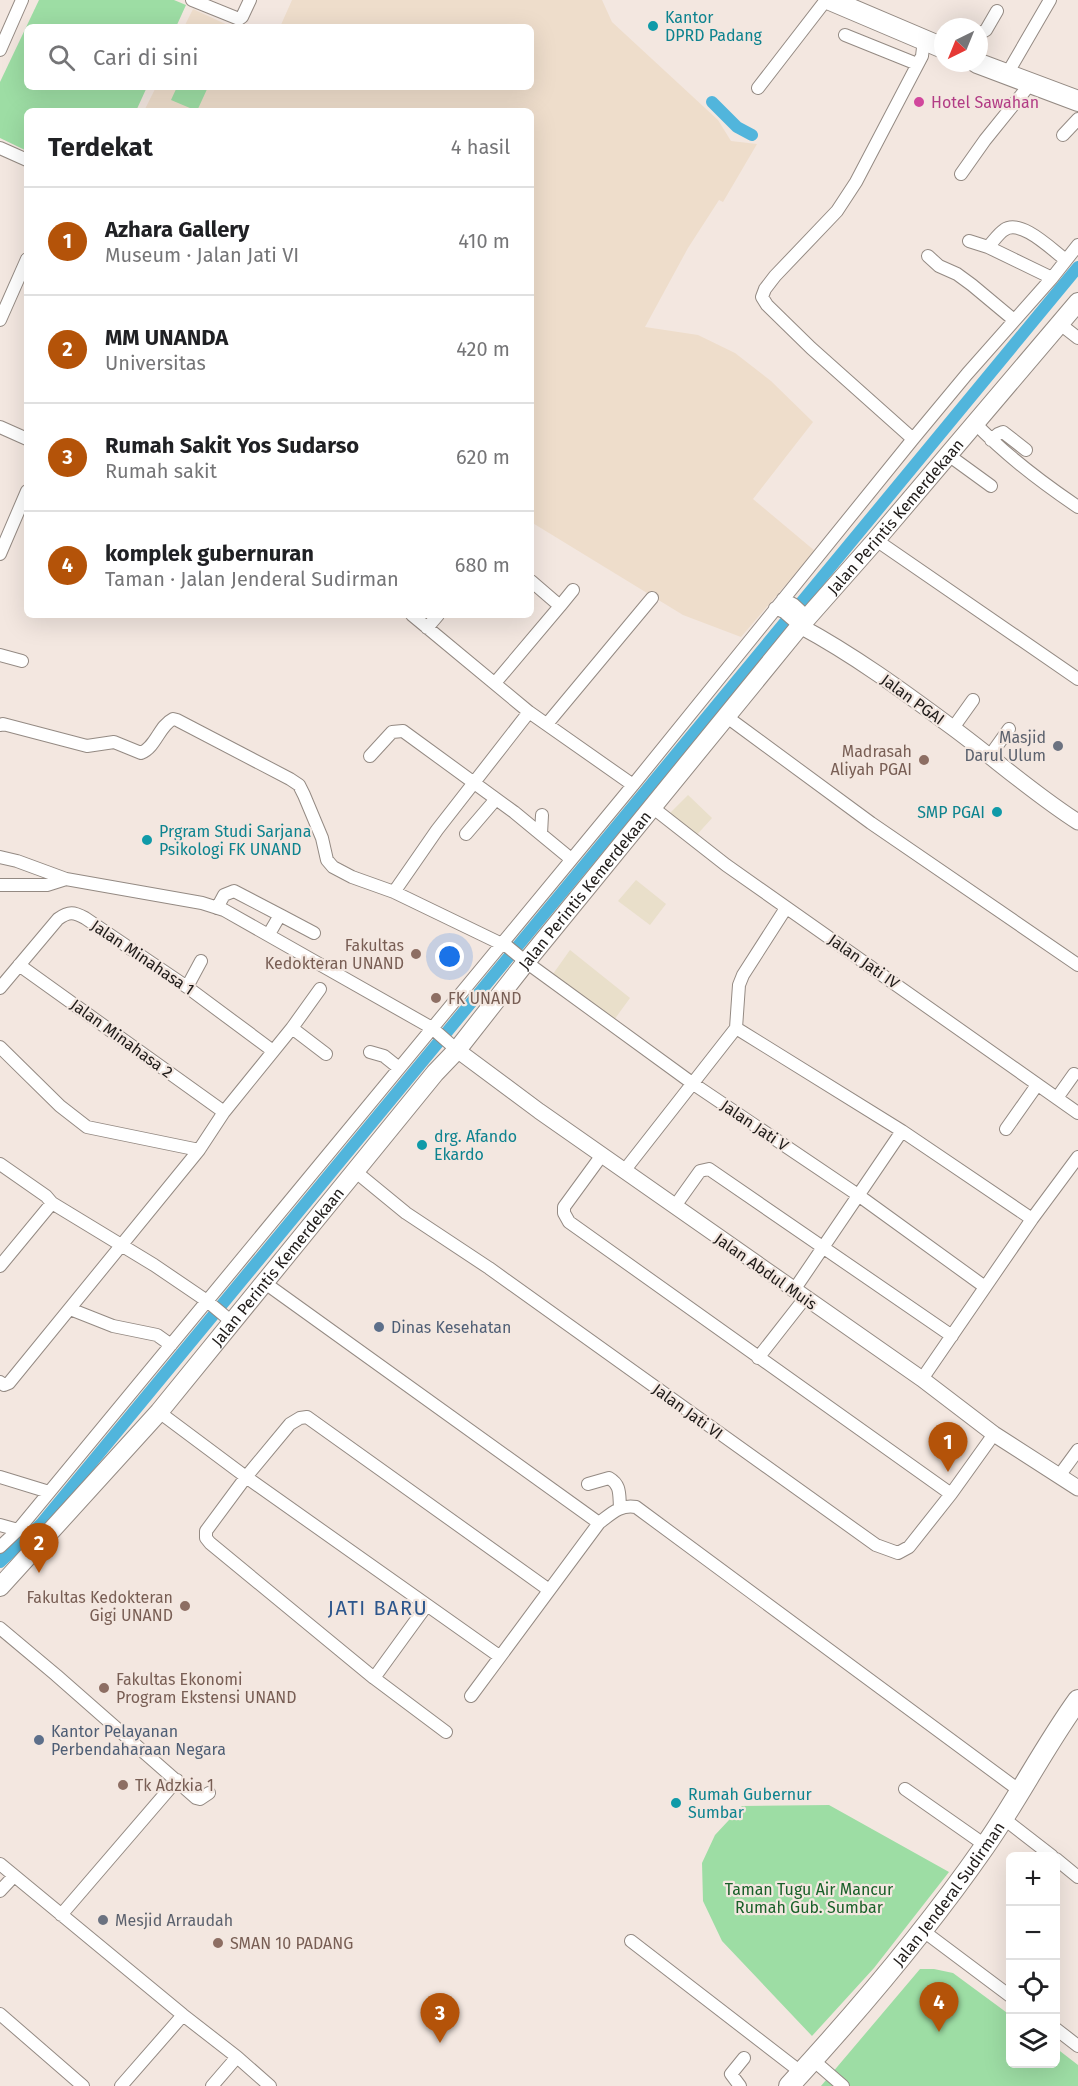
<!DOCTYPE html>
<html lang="id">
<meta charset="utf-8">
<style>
:root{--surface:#fff;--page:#f6f6f6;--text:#202124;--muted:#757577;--line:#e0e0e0;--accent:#b45309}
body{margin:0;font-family:"Fira Sans",sans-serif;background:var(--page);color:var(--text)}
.controls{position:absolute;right:18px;bottom:18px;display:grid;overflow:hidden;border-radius:9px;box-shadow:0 6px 24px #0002}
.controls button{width:54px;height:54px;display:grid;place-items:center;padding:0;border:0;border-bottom:2px solid var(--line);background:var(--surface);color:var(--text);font:30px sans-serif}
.compass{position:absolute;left:934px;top:18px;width:54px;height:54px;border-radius:50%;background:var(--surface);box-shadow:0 6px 24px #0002;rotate:223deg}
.you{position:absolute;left:450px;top:957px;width:21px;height:21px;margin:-15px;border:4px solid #fff;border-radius:50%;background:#1a73e8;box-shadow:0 0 0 9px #1a73e833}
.badge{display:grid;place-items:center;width:39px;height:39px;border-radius:50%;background:var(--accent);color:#fff;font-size:20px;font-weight:700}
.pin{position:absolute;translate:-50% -50px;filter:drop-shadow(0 2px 3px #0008)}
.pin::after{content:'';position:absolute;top:32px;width:21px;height:18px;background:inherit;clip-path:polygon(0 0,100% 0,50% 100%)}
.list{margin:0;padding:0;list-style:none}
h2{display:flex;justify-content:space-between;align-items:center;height:78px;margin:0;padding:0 24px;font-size:26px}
h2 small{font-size:20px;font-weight:400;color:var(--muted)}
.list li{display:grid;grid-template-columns:39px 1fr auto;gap:18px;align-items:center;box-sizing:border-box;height:108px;padding:0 24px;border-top:2px solid var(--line)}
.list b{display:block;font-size:22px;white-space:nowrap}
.list p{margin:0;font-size:20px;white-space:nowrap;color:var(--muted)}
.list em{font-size:20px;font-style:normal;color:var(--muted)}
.icon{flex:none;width:33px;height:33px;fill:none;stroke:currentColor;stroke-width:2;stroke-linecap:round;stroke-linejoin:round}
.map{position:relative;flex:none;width:1078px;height:2086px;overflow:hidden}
.search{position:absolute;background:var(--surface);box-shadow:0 6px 24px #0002;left:24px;top:24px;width:510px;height:66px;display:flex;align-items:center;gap:15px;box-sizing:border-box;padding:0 21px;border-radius:9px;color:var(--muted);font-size:22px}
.panel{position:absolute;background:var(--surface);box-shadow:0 6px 24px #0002;left:24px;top:108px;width:510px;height:510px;border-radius:9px}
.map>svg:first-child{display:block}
.commercial{fill:#e9dfca}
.medical{fill:#eeddcb}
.green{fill:#9ddda4}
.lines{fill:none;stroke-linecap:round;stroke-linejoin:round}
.canal{stroke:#51b5dc;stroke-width:12}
.minor-casing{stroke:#948a83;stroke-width:14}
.tertiary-casing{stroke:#948a83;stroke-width:17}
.secondary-casing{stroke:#948a83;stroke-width:20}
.primary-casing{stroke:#948a83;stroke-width:22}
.minor{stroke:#fff;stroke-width:12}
.tertiary{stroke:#fff;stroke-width:15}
.secondary{stroke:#fff;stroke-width:18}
.primary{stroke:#fff;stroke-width:20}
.culture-dot{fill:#0f9aa8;stroke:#f3e7e0;stroke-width:2}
.hotel-dot{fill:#d1479c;stroke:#f3e7e0;stroke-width:2}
.worship-dot{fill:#6b7280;stroke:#f3e7e0;stroke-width:2}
.education-dot{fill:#8d6e63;stroke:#f3e7e0;stroke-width:2}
.service-dot{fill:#5c6f8a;stroke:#f3e7e0;stroke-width:2}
.labels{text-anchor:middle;stroke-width:4.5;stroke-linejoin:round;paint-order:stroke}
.culture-label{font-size:16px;fill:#0d838f;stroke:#f3e7e0;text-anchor:start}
.hotel-label{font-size:16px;fill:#b23c85;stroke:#f3e7e0;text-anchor:start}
.street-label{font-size:16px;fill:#1f1b19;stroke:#f3e7e0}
.worship-label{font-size:16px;fill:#5b616d;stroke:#f3e7e0;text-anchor:end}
.education-label{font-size:16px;fill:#785e54;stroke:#f3e7e0;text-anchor:start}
.service-label{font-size:16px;fill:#4e5e75;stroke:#f3e7e0;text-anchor:start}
.park-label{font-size:16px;fill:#196029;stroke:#f3e7e0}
.quarter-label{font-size:20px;letter-spacing:1.5px;fill:#2c568c;stroke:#f3e7e0}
</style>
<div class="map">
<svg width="1078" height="2086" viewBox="0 0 1078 2086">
<rect width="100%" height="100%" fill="#f3e7e0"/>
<!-- commercial -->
<path class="commercial" d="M688 795 712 818 694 838 670 813Z
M636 880 666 904 650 925 618 901Z
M570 950 630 998 614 1020 553 974Z"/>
<!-- medical -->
<path class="medical" d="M292 0H602L612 22 718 120 731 141 757 144 723 202 719 200 688 248 645 327 698 335 735 353 771 381 813 422 753 499 815 551 741 637 683 615 531 522V111H144L156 87H531V27H280Z
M193 9 232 27H184Z"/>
<!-- green -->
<path class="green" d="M39 0H174L186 5 176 27H27V87H147L136 111H27V151L0 138V82Z
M177 87H208L197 111 171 100Z
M829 1805 949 1872 874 1968 812 2036 722 1941 703 1901 702 1863 715 1835 742 1806Z
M920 1969H934L953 1973 1010 2015V2064H1056V2048L1078 2065V2086H821Z"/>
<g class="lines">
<!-- canal -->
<path class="canal" d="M712 102 737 127 752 135
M0 1562 41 1524 1078 267"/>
<defs>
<path id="minor" d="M192 0 239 19 242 17 250 0
M979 34 986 30 997 11
M845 35 917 64
M0 50 22 0
M1007 74 1050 0
M758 88 826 0
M1063 135 1078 119
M0 148 27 160
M961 174 985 140 1031 83
M969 241 988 247 1052 278
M988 247C993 242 998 234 1004 230 1021 218 1052 250 1066 260
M928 256 939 266 957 274 972 285 1014 320
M0 320 27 259
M1060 324 1078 338
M974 422C1005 455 1041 482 1078 507
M0 427 27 439
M913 439 811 348 767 305 762 297 765 289 775 276 837 211 856 182 922 56 924 40
M991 440 998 434 1003 432 1026 450
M947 454 991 486
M876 540 1078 679
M0 554 27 491
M783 599 793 604 807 617
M560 606 573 590
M775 608 784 612 800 626
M412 615 529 712 633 785
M427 628 438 615
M0 655 22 661
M495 683 560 606 531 581
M727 717 871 823 1078 965
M547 724 652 598
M0 725 3 724 87 746 114 742 141 753C156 747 159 726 173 719L177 720 290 779 299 785 304 795 322 838 327 860 333 867 352 877 394 892 508 947 526 962 692 1083 858 1195 985 1287
M953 728 973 700
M370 756 392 732 403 731 514 812 571 859
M989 757 1009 729
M652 807 726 865 1078 1113
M466 834 496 799
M541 834 542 815
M0 857 17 861 66 879 202 903 224 910 432 1028 457 1050
M0 885H47L66 879
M394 892 437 830 529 712
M217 908 224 895 234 891 280 915 269 934
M280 915 314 933
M19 965 224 1112
M187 987 201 961
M0 988 58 919C69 911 74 912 85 918L187 987 273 1051
M292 1028 326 1054
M736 1028 902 1131 1032 1219
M0 1047 60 1106 87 1127 199 1150
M370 1052 384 1056 399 1068
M1057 1098 1074 1074
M1006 1129 1037 1085
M602 1155 564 1207V1213L569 1222 951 1494
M0 1164 46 1196 52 1203 154 1265 207 1301 232 1322
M624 1171 736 1028 739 985 743 975 786 908
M356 1172 406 1213 489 1268 876 1545 898 1553 909 1547 951 1494 994 1434
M675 1206 700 1171 709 1169 952 1336
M0 1266 52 1203
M265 1283 599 1523
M794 1290 902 1131
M70 1309 113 1326 157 1335 171 1345
M758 1358 805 1298
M922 1379 1032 1219 1078 1157
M0 1382 4 1385 9 1383 199 1150 224 1112 292 1028 320 989
M159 1412 246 1477 499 1656
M1059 1476 1078 1450
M0 1477 49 1492
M588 1484 609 1478C621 1485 619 1494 620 1507
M0 1525 18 1530
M0 1547 18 1530 633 785 913 439 967 374 1052 278 1078 245
M0 1628 56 1675 196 1798 200 1799 209 1793
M374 1678 427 1605
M471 1696 599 1523C611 1514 620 1504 636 1507L1020 1791
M446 1732 374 1678 210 1543 206 1538V1531L246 1477 290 1424 300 1418 307 1417 549 1590
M905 1789 985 1845
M1003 1818 1052 1856
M1056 1859 1078 1877
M0 1864 183 2015 237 2057 270 2086
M0 1891 14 1876
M61 1915 177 1780
M922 1930 1010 1996
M631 1941 802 2073
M0 2014 83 2086
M1056 2029 1078 2046
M813 2060 843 2086
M121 2086 183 2015
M212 2086 237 2057
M740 2086 731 2074 744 2058"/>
<path id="tertiary" d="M800 626C854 655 903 691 953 728 995 759 1034 794 1078 822
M457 1050 539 1111 922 1379 994 1434 1078 1488"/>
<g id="secondary">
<path id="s1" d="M0 1587 159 1412 435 1073 457 1050 526 962 800 626 876 540 1078 302"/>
</g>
<g id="primary">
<path d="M830 0 943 48"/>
<path d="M977 63 1078 101"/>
<path id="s2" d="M789 2086C859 2010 926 1931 985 1846 1018 1799 1044 1747 1078 1700"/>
</g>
</defs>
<!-- minor casing -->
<use href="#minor" class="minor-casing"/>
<!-- tertiary casing -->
<use href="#tertiary" class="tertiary-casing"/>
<!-- secondary casing -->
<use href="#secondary" class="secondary-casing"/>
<!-- primary casing -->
<use href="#primary" class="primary-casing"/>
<!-- minor -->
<use href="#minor" class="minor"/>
<!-- tertiary -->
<use href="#tertiary" class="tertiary"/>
<!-- secondary -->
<use href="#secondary" class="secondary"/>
<!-- primary -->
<use href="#primary" class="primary"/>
</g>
<!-- markers -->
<g class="culture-dot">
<circle cx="653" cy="26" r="6"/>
<circle cx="997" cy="812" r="6"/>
<circle cx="147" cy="840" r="6"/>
<circle cx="422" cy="1145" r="6"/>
<circle cx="676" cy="1803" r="6"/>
</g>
<circle class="hotel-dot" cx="919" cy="102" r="6"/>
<g class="worship-dot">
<circle cx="1058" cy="746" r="6"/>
<circle cx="103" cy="1920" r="6"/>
</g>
<g class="education-dot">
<circle cx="924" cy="760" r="6"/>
<circle cx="416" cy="954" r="6"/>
<circle cx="436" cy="998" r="6"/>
<circle cx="185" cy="1606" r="6"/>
<circle cx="104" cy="1688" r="6"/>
<circle cx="123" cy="1785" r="6"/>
<circle cx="218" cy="1943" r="6"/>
</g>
<g class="service-dot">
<circle cx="379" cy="1327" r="6"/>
<circle cx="39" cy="1740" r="6"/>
</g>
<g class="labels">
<!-- culture labels -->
<g class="culture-label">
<text x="665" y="23">Kantor<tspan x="665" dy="18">DPRD Padang</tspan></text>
<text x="985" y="818" text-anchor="end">SMP PGAI</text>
<text x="159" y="837">Prgram Studi Sarjana<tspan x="159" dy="18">Psikologi FK UNAND</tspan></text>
<text x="434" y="1142">drg. Afando<tspan x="434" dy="18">Ekardo</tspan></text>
<text x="688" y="1800">Rumah Gubernur<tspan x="688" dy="18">Sumbar</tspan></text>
</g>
<!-- hotel labels -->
<g class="hotel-label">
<text x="931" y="108">Hotel Sawahan</text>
</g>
<!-- street labels -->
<g class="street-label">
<text dy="6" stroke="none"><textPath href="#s1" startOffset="1396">Jalan Perintis Kemerdekaan</textPath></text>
<text transform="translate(913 699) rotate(36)" y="6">Jalan PGAI</text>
<text dy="6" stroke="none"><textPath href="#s1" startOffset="910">Jalan Perintis Kemerdekaan</textPath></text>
<text transform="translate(143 957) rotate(34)" y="6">Jalan Minahasa 1</text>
<text transform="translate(864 961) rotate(35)" y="6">Jalan Jati IV</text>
<text transform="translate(122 1038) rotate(36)" y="6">Jalan Minahasa 2</text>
<text transform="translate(755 1125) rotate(34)" y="6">Jalan Jati V</text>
<text dy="6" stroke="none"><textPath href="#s1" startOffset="424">Jalan Perintis Kemerdekaan</textPath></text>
<text transform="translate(766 1271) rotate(35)" y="6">Jalan Abdul Muis</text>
<text transform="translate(688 1411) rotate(36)" y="6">Jalan Jati VI</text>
<text dy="6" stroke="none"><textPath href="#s2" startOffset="250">Jalan Jenderal Sudirman</textPath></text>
</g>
<!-- worship labels -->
<g class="worship-label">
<text x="1046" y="743">Masjid<tspan x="1046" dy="18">Darul Ulum</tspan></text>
<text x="115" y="1926" text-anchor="start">Mesjid Arraudah</text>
</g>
<!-- education labels -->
<g class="education-label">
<text x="912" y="757" text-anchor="end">Madrasah<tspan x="912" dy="18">Aliyah PGAI</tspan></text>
<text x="404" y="951" text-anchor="end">Fakultas<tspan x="404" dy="18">Kedokteran UNAND</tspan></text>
<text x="448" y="1004">FK UNAND</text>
<text x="173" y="1603" text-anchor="end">Fakultas Kedokteran<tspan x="173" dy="18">Gigi UNAND</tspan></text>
<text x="116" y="1685">Fakultas Ekonomi<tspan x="116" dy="18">Program Ekstensi UNAND</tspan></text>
<text x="135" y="1791">Tk Adzkia 1</text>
<text x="230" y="1949">SMAN 10 PADANG</text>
</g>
<!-- service labels -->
<g class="service-label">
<text x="391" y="1333">Dinas Kesehatan</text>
<text x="51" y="1737">Kantor Pelayanan<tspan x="51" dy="18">Perbendaharaan Negara</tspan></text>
</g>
<!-- park labels -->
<g class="park-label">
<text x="809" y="1895">Taman Tugu Air Mancur<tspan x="809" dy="18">Rumah Gub. Sumbar</tspan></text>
</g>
<!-- quarter labels -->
<g class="quarter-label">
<text x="378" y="1615">JATI BARU</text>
</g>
</g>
</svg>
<div class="controls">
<button>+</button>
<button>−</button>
<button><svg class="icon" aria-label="locate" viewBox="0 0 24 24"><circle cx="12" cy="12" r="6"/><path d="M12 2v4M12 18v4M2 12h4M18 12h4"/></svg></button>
<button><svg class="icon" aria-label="layers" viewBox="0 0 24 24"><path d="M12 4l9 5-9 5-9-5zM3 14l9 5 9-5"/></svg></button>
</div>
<svg class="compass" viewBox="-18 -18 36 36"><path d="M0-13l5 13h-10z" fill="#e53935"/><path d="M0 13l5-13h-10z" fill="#757577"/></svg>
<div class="you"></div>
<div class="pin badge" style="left:948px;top:1472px">1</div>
<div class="pin badge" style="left:39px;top:1573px">2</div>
<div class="pin badge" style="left:440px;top:2043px">3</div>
<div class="pin badge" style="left:939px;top:2032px">4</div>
<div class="search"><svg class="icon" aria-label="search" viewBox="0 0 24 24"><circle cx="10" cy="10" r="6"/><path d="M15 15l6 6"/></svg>Cari di sini</div>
<section class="panel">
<h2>Terdekat<small>4 hasil</small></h2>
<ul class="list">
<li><span class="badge">1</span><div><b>Azhara Gallery</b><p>Museum · Jalan Jati VI</p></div><em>410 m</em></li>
<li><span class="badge">2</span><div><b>MM UNANDA</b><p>Universitas</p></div><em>420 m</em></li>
<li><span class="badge">3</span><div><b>Rumah Sakit Yos Sudarso</b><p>Rumah sakit</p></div><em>620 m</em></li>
<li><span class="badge">4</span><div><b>komplek gubernuran</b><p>Taman · Jalan Jenderal Sudirman</p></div><em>680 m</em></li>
</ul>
</section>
</div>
